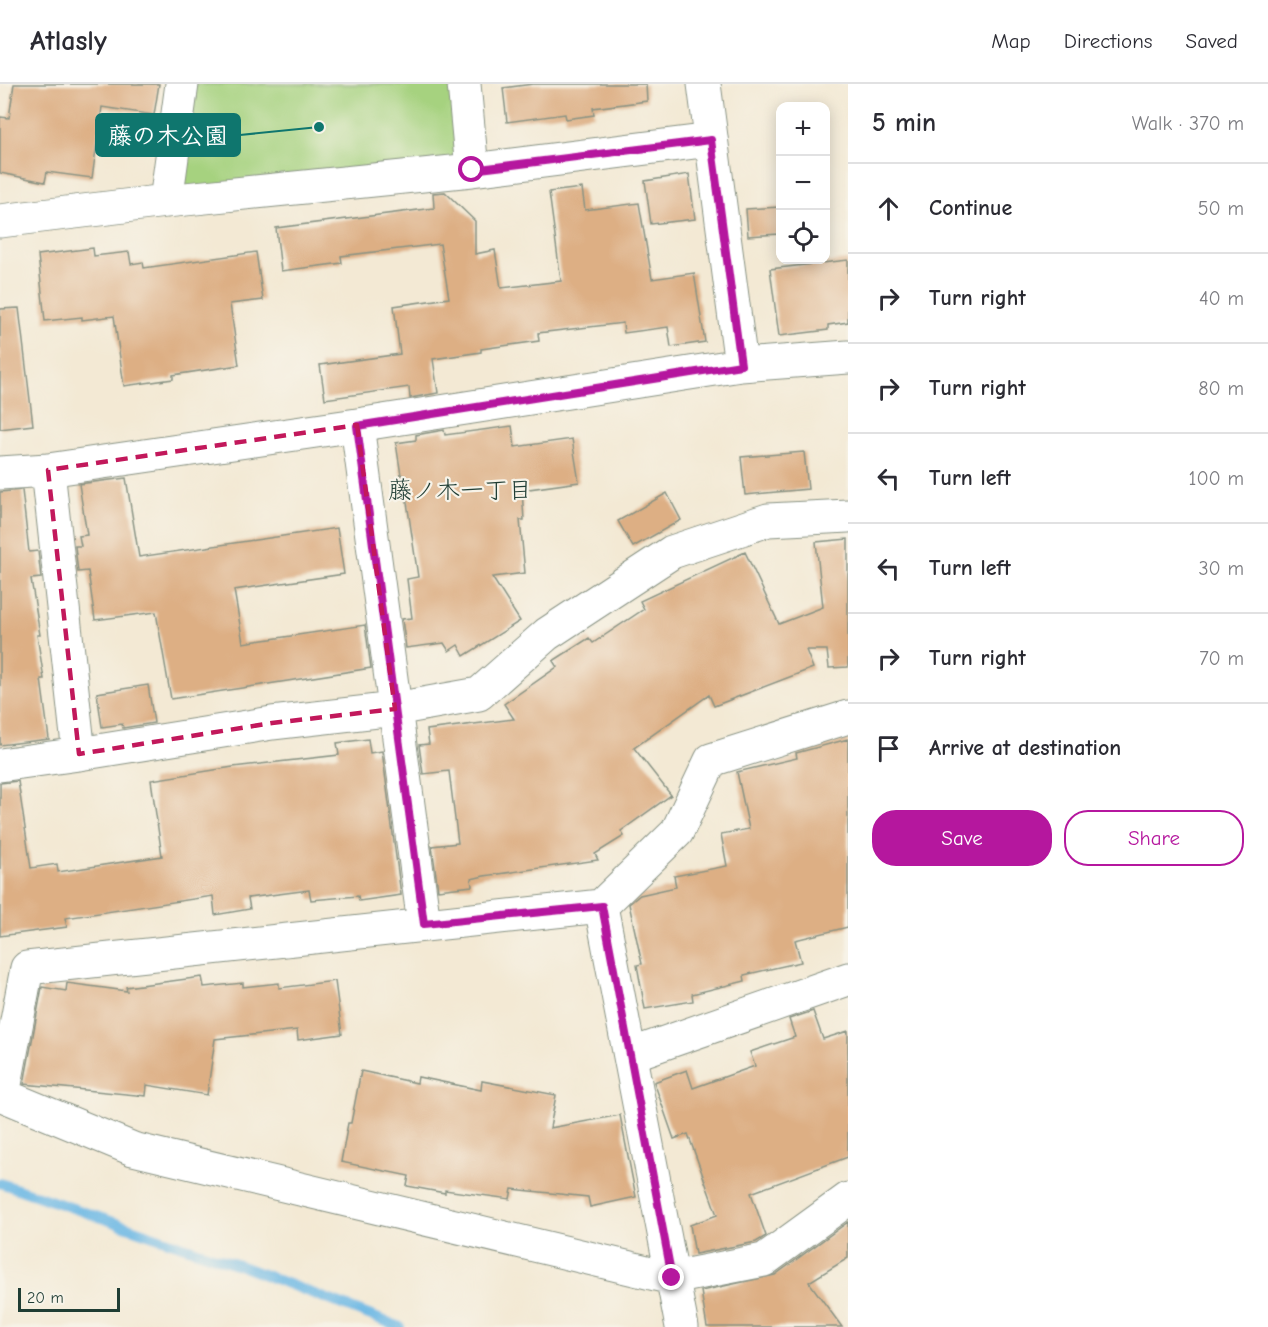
<!DOCTYPE html>
<meta charset="utf-8">
<style>
:root{--surface:#fff;--page:#f2f2f3;--text:#2b2b33;--muted:#7c7c81;--line:#e1e1e2;--accent:#b5179e}
body{margin:0;font-family:"Comic Neue","Klee One",sans-serif;background:var(--page);color:var(--text)}
.controls{position:absolute;right:18px;top:18px;display:grid;overflow:hidden;border-radius:12px;box-shadow:0 3px 15px #0003}
.controls button{width:54px;height:54px;display:grid;place-items:center;padding:0;border:0;border-bottom:2px solid var(--line);background:var(--surface);color:var(--text);font:30px sans-serif}
.scale{position:absolute;left:18px;bottom:15px;width:102px;box-sizing:border-box;padding-left:6px;border:3px solid #1f3d34;border-top:0;font-size:16px;line-height:21px;white-space:nowrap;color:#1f3d34;-webkit-text-stroke:4px #f7f3e8;paint-order:stroke}
.stop{position:absolute;width:18px;height:18px;margin:-14px;border:4px solid #b5179e;border-radius:50%;background:#fff}
.stop.end{background:#b5179e;border-color:#fff;box-shadow:0 2px 6px #0008}
.list{margin:0;padding:0;list-style:none}
h2{display:flex;justify-content:space-between;align-items:center;height:78px;margin:0;padding:0 24px;font-size:26px}
h2 small{font-size:20px;font-weight:400;color:var(--muted)}
.list li{display:grid;grid-template-columns:39px 1fr auto;gap:18px;align-items:center;box-sizing:border-box;height:90px;padding:0 24px;border-top:2px solid var(--line)}
.list b{display:block;font-size:22px;white-space:nowrap}
.list em{font-size:20px;font-style:normal;color:var(--muted)}
.actions{display:flex;gap:12px;padding:18px 24px}
.actions a{flex:1;padding:14px 0;border:2px solid var(--accent);border-radius:24px;text-align:center;font-size:21px;color:var(--accent)}
.actions .main{background:var(--accent);color:#fff}
.icon{flex:none;width:33px;height:33px;fill:none;stroke:currentColor;stroke-width:2;stroke-linecap:round;stroke-linejoin:round}
.map{position:relative;flex:none;width:848px;height:1243px;overflow:hidden}
header{display:flex;align-items:center;gap:36px;box-sizing:border-box;height:84px;padding:0 30px;background:var(--surface);border-bottom:2px solid var(--line)}
header strong{font-size:28px}
nav{display:flex;gap:33px;margin-inline-start:auto;font-size:21px}
main{display:flex}
aside{flex:1;background:var(--surface)}
.map>svg:first-child{display:block}
.green{fill:#a6d27f;stroke:#62885a;stroke-width:1.5}
.lines{fill:none;stroke-linecap:round;stroke-linejoin:round}
.stream{stroke:#6bb7e4;stroke-width:10}
.building{fill:#ddaf84}
.street-casing{stroke:#899384;stroke-width:35}
.street{stroke:#fff;stroke-width:33}
.route{stroke:#b5179e;stroke-width:8}
.marked{fill:none;stroke:#c2185b;stroke-width:4.5;stroke-dasharray:12 8;stroke-linejoin:round}
.labels{text-anchor:middle;stroke-width:4.5;stroke-linejoin:round;paint-order:stroke}
.neighbourhood-label{font-size:24px;fill:#1f3d34;stroke:#f7f3e8}
.leader{fill:none;stroke:#0f766e;stroke-width:2}
.callout-dot{fill:#0f766e;stroke:#f7f3e8;stroke-width:2}
.callout{fill:#0f766e;stroke:#0f766e;stroke-width:2}
.callout-label{font-size:24px;text-anchor:middle;font-weight:bold;fill:#fff}
</style>
<header>
<strong>Atlasly</strong>
<nav><a>Map</a><a>Directions</a><a>Saved</a></nav>
</header>
<main>
<div class="map">
<svg width="848" height="1243" viewBox="0 0 848 1243">
<rect width="100%" height="100%" fill="#f7f3e8"/>
<filter id="ink" filterUnits="userSpaceOnUse"><feTurbulence type="fractalNoise" baseFrequency=".0167" numOctaves="2"/><feDisplacementMap in="SourceGraphic" scale="12" xChannelSelector="R" yChannelSelector="G"/><feConvolveMatrix kernelMatrix="1 2 1 2 8 2 1 2 1" color-interpolation-filters="sRGB"/></filter>
<filter id="wash" filterUnits="userSpaceOnUse"><feTurbulence type="fractalNoise" baseFrequency=".008" numOctaves="4" result="noise"/><feDisplacementMap in="SourceGraphic" scale="24" xChannelSelector="R" yChannelSelector="G"/><feGaussianBlur stdDeviation="1.35" result="paint"/><feColorMatrix in="noise" values="0 0 0 0 0 0 0 0 0 0 0 0 0 0 0 0 0 1.4 0 .05"/><feComposite in="paint" operator="in"/></filter>
<g filter="url(#wash)">
<rect width="100%" height="100%" fill="#f3e9d4"/>
<!-- green -->
<path class="green" d="M182 0H453L472 86 166 117Z"/>
<g class="lines">
<!-- stream -->
<path class="stream" d="M0 1099 244 1183 400 1243"/>
</g>
<g id="blocks">
<!-- building -->
<path class="building" d="M14 0H159L154 31 102 23 92 94 47 88 45 98 0 89V33L9 34Z
M533 0H646L647 17 593 24 594 31 566 35 565 30 507 38 503 4Z
M689 90 695 135 651 140 645 97Z
M582 104 585 126 639 119 652 195 694 189 705 258 671 263 668 243 624 249 623 239 538 249 539 257 481 265V268L433 275 438 309 410 314 409 303 325 315 320 281 400 270 394 222 449 214 440 160 341 172 342 179 281 187 276 144 434 124 433 109 445 108 475 137V170L495 166 501 204 561 197 549 108Z
M780 123V150L748 152 746 125Z
M93 164 94 172 129 168 131 180 143 178 144 184 256 168 263 216 230 220 239 281 173 291V295L124 302 114 232 82 236V233L45 237 38 171Z
M848 176V238L828 241V246L779 252 770 185Z
M19 224 33 341 0 345V225Z
M512 342 515 363 572 355 579 398 522 406 524 436H520L525 489 492 493 520 537 464 572 458 561 449 567 444 559 406 564 402 535 412 534 407 495 418 493 403 391H401L396 359 416 356V351L444 346 445 351Z
M804 368 808 405 745 411 741 373Z
M126 394 139 473 337 444 344 490 234 506 243 559 365 541 371 584 171 615 156 528 95 536 88 487 78 488 75 462H81L79 452 87 451 79 400Z
M22 406 29 468 38 467 41 494 31 495 40 551H37L44 595H41L49 655 0 661V408Z
M667 409 681 436 633 463 618 437Z
M848 455V583L829 584 827 566H806L813 584 714 622 709 611 634 664 671 711 621 747 624 752 595 770 598 776 484 792 471 795 472 802 438 806 432 762 458 759 449 687 423 690 419 661 429 660 427 646 514 635 504 620 557 583 553 577 589 554 593 559 644 525 640 517 745 468 779 540 823 523 816 458Z
M148 601 154 639 123 644 122 640 102 643 97 609Z
M368 655 370 669 382 667 401 811 359 817 358 812 311 816 309 806 248 814 250 825 215 831 213 812 65 834 67 843 0 852V699L18 697 31 784 57 780 58 788 162 772 151 696 233 683 339 671 337 659Z
M848 655V843L795 856 801 878 744 891 745 897 692 910 693 917 645 925 637 881 642 880 629 820 640 811 676 803 674 792 727 782 721 750 749 745 737 688 797 674 796 669Z
M202 893 204 903 243 899V903L279 899V904L335 897 342 950 298 956 297 946 215 955 207 1011 147 1001 146 1012 24 1000 42 903 66 907 67 899 127 907 126 903Z
M813 927 823 955 848 947V1073L751 1109 766 1152 756 1158 695 1170 690 1141 717 1131 688 1050 674 1055 654 998 687 986 693 1004 755 982 750 968 795 953 789 935Z
M361 987 417 999 418 993 481 1006 482 997 556 1011 550 1044 620 1031 636 1113 590 1123 588 1113 512 1105 510 1115 445 1106V1109L407 1102 409 1092 341 1078 348 1039H351Z
M848 1138V1174L809 1198 842 1243H707L701 1207 775 1191Z"/>
</g>
</g>
<g filter="url(#ink)">
<use href="#blocks" fill-opacity="0" stroke="#899384" stroke-width="1.5"/>
<g class="lines">
<defs>
<path id="street" d="M464 0 472 86
M704 0 741 281
M166 117 182 0
M0 137 166 117 472 86 711 56
M357 341 424 840
M48 386 79 670
M0 389 48 386 357 341 741 281 848 273
M0 681 79 670 272 639 395 625 479 610 547 550 672 468 768 436 848 432
M601 822 682 1243
M630 971 848 895
M0 1010 133 1065 672 1194 764 1176 848 1115
M3 1011 27 884 601 822 677 748 711 676 848 633"/>
</defs>
<!-- street casing -->
<use href="#street" class="street-casing"/>
<!-- street -->
<use href="#street" class="street"/>
</g>
</g>
<g class="lines" filter="url(#ink)">
<!-- route -->
<path class="route" d="M472 86 711 56 741 281 357 342 424 840 602 822 672 1194"/>
</g>
<!-- marked area -->
<path class="marked" d="M357 341 395 625 272 639 79 670 48 386Z"/>
<g class="labels">
<!-- neighbourhood labels -->
<g class="neighbourhood-label">
<text x="460" y="414">藤ノ木一丁目</text>
</g>
</g>
<!-- callouts -->
<path class="leader" d="M319 43L240 51"/>
<circle class="callout-dot" cx="319" cy="43" r="6"/>
<rect class="callout" x="96" y="30" width="144" height="42" rx="6"/>
<g class="callout-label">
<text x="168" y="60">藤の木公園</text>
</g>
</svg>
<div class="controls">
<button>+</button>
<button>−</button>
<button><svg class="icon" aria-label="locate" viewBox="0 0 24 24"><circle cx="12" cy="12" r="6"/><path d="M12 2v4M12 18v4M2 12h4M18 12h4"/></svg></button>
</div>
<div class="scale">20 m</div>
<div class="stop" style="left:472px;top:86px"></div>
<div class="stop end" style="left:672px;top:1194px"></div>
</div>
<aside>
<h2>5 min<small>Walk · 370 m</small></h2>
<ul class="list">
<li><svg class="icon" aria-label="ahead" viewBox="0 0 24 24"><path d="M12 20V5M6 11l6-6 6 6"/></svg><div><b>Continue</b></div><em>50 m</em></li>
<li><svg class="icon" aria-label="right" viewBox="0 0 24 24"><path d="M7 20v-9h11M14 6l5 5-5 5"/></svg><div><b>Turn right</b></div><em>40 m</em></li>
<li><svg class="icon" aria-label="right" viewBox="0 0 24 24"><path d="M7 20v-9h11M14 6l5 5-5 5"/></svg><div><b>Turn right</b></div><em>80 m</em></li>
<li><svg class="icon" aria-label="left" viewBox="0 0 24 24"><path d="M17 20v-9H6M10 6l-5 5 5 5"/></svg><div><b>Turn left</b></div><em>100 m</em></li>
<li><svg class="icon" aria-label="left" viewBox="0 0 24 24"><path d="M17 20v-9H6M10 6l-5 5 5 5"/></svg><div><b>Turn left</b></div><em>30 m</em></li>
<li><svg class="icon" aria-label="right" viewBox="0 0 24 24"><path d="M7 20v-9h11M14 6l5 5-5 5"/></svg><div><b>Turn right</b></div><em>70 m</em></li>
<li><svg class="icon" aria-label="arrive" viewBox="0 0 24 24"><path d="M6 21V4h12l-3 4 3 4H6"/></svg><div><b>Arrive at destination</b></div></li>
</ul>
<div class="actions"><a class="main">Save</a><a>Share</a></div>
</aside>
</main>
